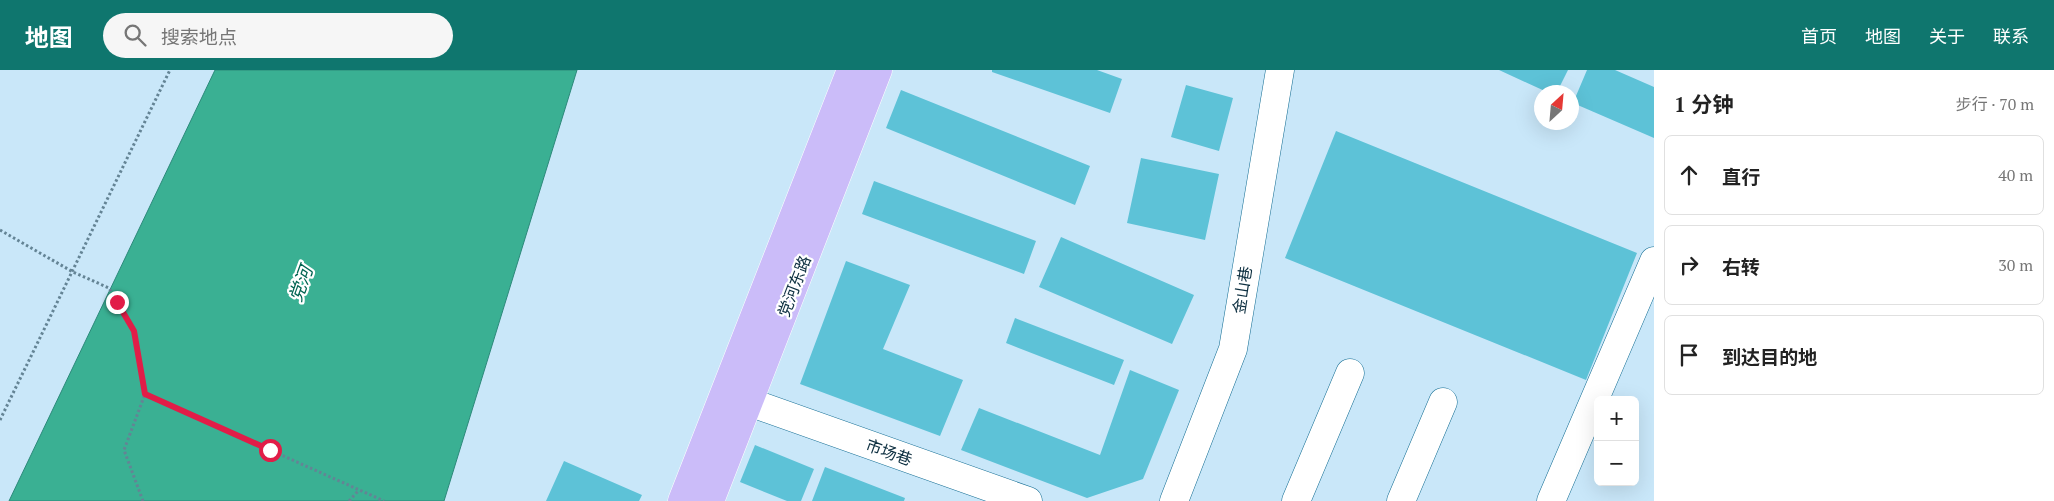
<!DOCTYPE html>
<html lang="zh">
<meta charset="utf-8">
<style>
:root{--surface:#fff;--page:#f6f6f6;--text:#222;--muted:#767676;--line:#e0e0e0;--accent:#0f766e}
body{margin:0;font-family:"PT Serif","Noto Sans SC",serif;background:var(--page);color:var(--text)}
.controls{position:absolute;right:15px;bottom:15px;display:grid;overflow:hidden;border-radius:8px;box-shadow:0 5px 20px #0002}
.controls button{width:45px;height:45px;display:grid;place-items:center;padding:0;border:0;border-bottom:1px solid var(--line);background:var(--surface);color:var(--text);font:25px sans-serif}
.compass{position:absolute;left:1534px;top:15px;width:45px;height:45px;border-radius:50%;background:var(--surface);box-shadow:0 5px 20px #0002;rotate:26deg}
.stop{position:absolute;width:15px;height:15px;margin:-11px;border:4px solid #e11d48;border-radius:50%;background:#fff}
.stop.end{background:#e11d48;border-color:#fff;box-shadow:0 1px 5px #0008}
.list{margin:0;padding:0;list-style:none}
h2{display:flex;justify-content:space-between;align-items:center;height:65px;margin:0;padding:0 20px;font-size:21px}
h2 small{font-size:16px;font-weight:400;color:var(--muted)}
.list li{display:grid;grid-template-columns:32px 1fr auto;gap:15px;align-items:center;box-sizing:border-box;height:80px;margin:0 10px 10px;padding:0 10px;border:1px solid var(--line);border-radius:8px}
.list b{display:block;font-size:19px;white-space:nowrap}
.list em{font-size:16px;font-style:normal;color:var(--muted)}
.icon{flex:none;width:28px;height:28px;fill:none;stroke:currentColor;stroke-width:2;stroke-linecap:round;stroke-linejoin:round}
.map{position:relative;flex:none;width:1654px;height:431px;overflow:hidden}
header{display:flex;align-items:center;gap:30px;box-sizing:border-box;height:70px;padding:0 25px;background:var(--accent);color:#fff}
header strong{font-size:24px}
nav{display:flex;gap:28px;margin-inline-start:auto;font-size:18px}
.search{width:350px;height:45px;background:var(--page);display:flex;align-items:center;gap:12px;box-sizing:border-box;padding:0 18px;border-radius:28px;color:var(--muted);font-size:19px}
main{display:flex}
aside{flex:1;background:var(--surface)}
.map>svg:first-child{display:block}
.water{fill:#3ab093;stroke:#2c897a}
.building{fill:#5dc2d7}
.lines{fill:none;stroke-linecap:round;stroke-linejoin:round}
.minor-casing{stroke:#136d93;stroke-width:29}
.major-casing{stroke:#fff;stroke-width:29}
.path{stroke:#648495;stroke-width:3;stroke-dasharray:2.5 2.5;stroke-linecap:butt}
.minor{stroke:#fff;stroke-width:28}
.major{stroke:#cbbcf9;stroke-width:28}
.route{stroke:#e11d48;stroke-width:6}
.labels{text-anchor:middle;stroke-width:4.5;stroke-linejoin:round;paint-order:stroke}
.street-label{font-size:16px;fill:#0d2f40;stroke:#fff}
.water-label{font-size:18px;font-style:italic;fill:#016451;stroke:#fff}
</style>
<header>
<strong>地图</strong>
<div class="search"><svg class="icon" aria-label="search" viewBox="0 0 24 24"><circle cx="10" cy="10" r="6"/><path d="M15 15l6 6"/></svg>搜索地点</div>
<nav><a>首页</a><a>地图</a><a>关于</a><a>联系</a></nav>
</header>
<main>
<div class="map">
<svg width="1654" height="431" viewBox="0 0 1654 431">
<rect width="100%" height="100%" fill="#c9e7f9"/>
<!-- water -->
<path class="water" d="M215 0H577L444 431H9Z"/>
<!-- building -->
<path class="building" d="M992 0H1097L1122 9 1110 43 992 2Z
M1499 0H1568L1557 22H1547Z
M1587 0H1615L1654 17V68L1573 33Z
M1186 15 1233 28 1219 81 1171 67Z
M901 20 1090 96 1075 135 886 58Z
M1336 61 1637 183 1586 310 1285 188Z
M1141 88 1219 104 1205 170 1127 153Z
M874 111 1036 171 1024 204 862 144Z
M1061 167 1194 225 1172 274 1039 217Z
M846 191 910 215 883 279 963 310 940 366 800 314Z
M1015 248 1124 290 1114 315 1006 273Z
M1130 300 1179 320 1143 409 1087 428 961 380 979 338 1100 385Z
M755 375 814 399 801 431H787L740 412Z
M564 391 642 425 639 431H546Z
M825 397 905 428 904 431H812Z"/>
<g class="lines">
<defs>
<path id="minor" d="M749 332 1028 431
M1174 431 1233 279 1280 0
M1296 431 1350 303
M1401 431 1443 332
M1551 431 1654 191"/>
<path id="major" d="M682 431 851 0
M710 431 878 0"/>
</defs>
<!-- minor casing -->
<use href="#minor" class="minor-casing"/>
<!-- major casing -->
<use href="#major" class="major-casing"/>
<!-- path -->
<path class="path" d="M0 160 73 202 109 218 134 261 145 324
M0 350 170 0
M143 431 124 380 145 324 384 431
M349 431 359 420"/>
<!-- minor -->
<use href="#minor" class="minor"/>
<!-- major -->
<use href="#major" class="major"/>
</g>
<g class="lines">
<!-- route -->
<path class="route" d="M117 232 134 261 145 324 270 380"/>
</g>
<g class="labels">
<!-- street labels -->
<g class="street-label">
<text transform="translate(794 216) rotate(-69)" y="6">党河东路</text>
<text transform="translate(1242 220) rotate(-81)" y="6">金山巷</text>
<text transform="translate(889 382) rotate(20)" y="6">市场巷</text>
</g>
<!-- water labels -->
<g class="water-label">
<text transform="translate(301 214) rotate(-70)" y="6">党河</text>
</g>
</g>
</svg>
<div class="controls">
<button>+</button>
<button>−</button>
</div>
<svg class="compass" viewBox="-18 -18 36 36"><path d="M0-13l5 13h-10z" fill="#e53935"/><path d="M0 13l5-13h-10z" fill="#767676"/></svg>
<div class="stop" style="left:270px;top:380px"></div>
<div class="stop end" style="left:117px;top:232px"></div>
</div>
<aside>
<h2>1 分钟<small>步行 · 70 m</small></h2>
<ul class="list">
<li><svg class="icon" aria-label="ahead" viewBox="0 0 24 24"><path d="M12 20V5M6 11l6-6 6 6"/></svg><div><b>直行</b></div><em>40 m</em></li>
<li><svg class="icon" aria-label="right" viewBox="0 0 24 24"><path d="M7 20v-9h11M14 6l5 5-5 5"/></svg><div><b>右转</b></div><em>30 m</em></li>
<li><svg class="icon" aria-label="arrive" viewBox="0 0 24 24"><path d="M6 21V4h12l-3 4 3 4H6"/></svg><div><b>到达目的地</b></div></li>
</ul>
</aside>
</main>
